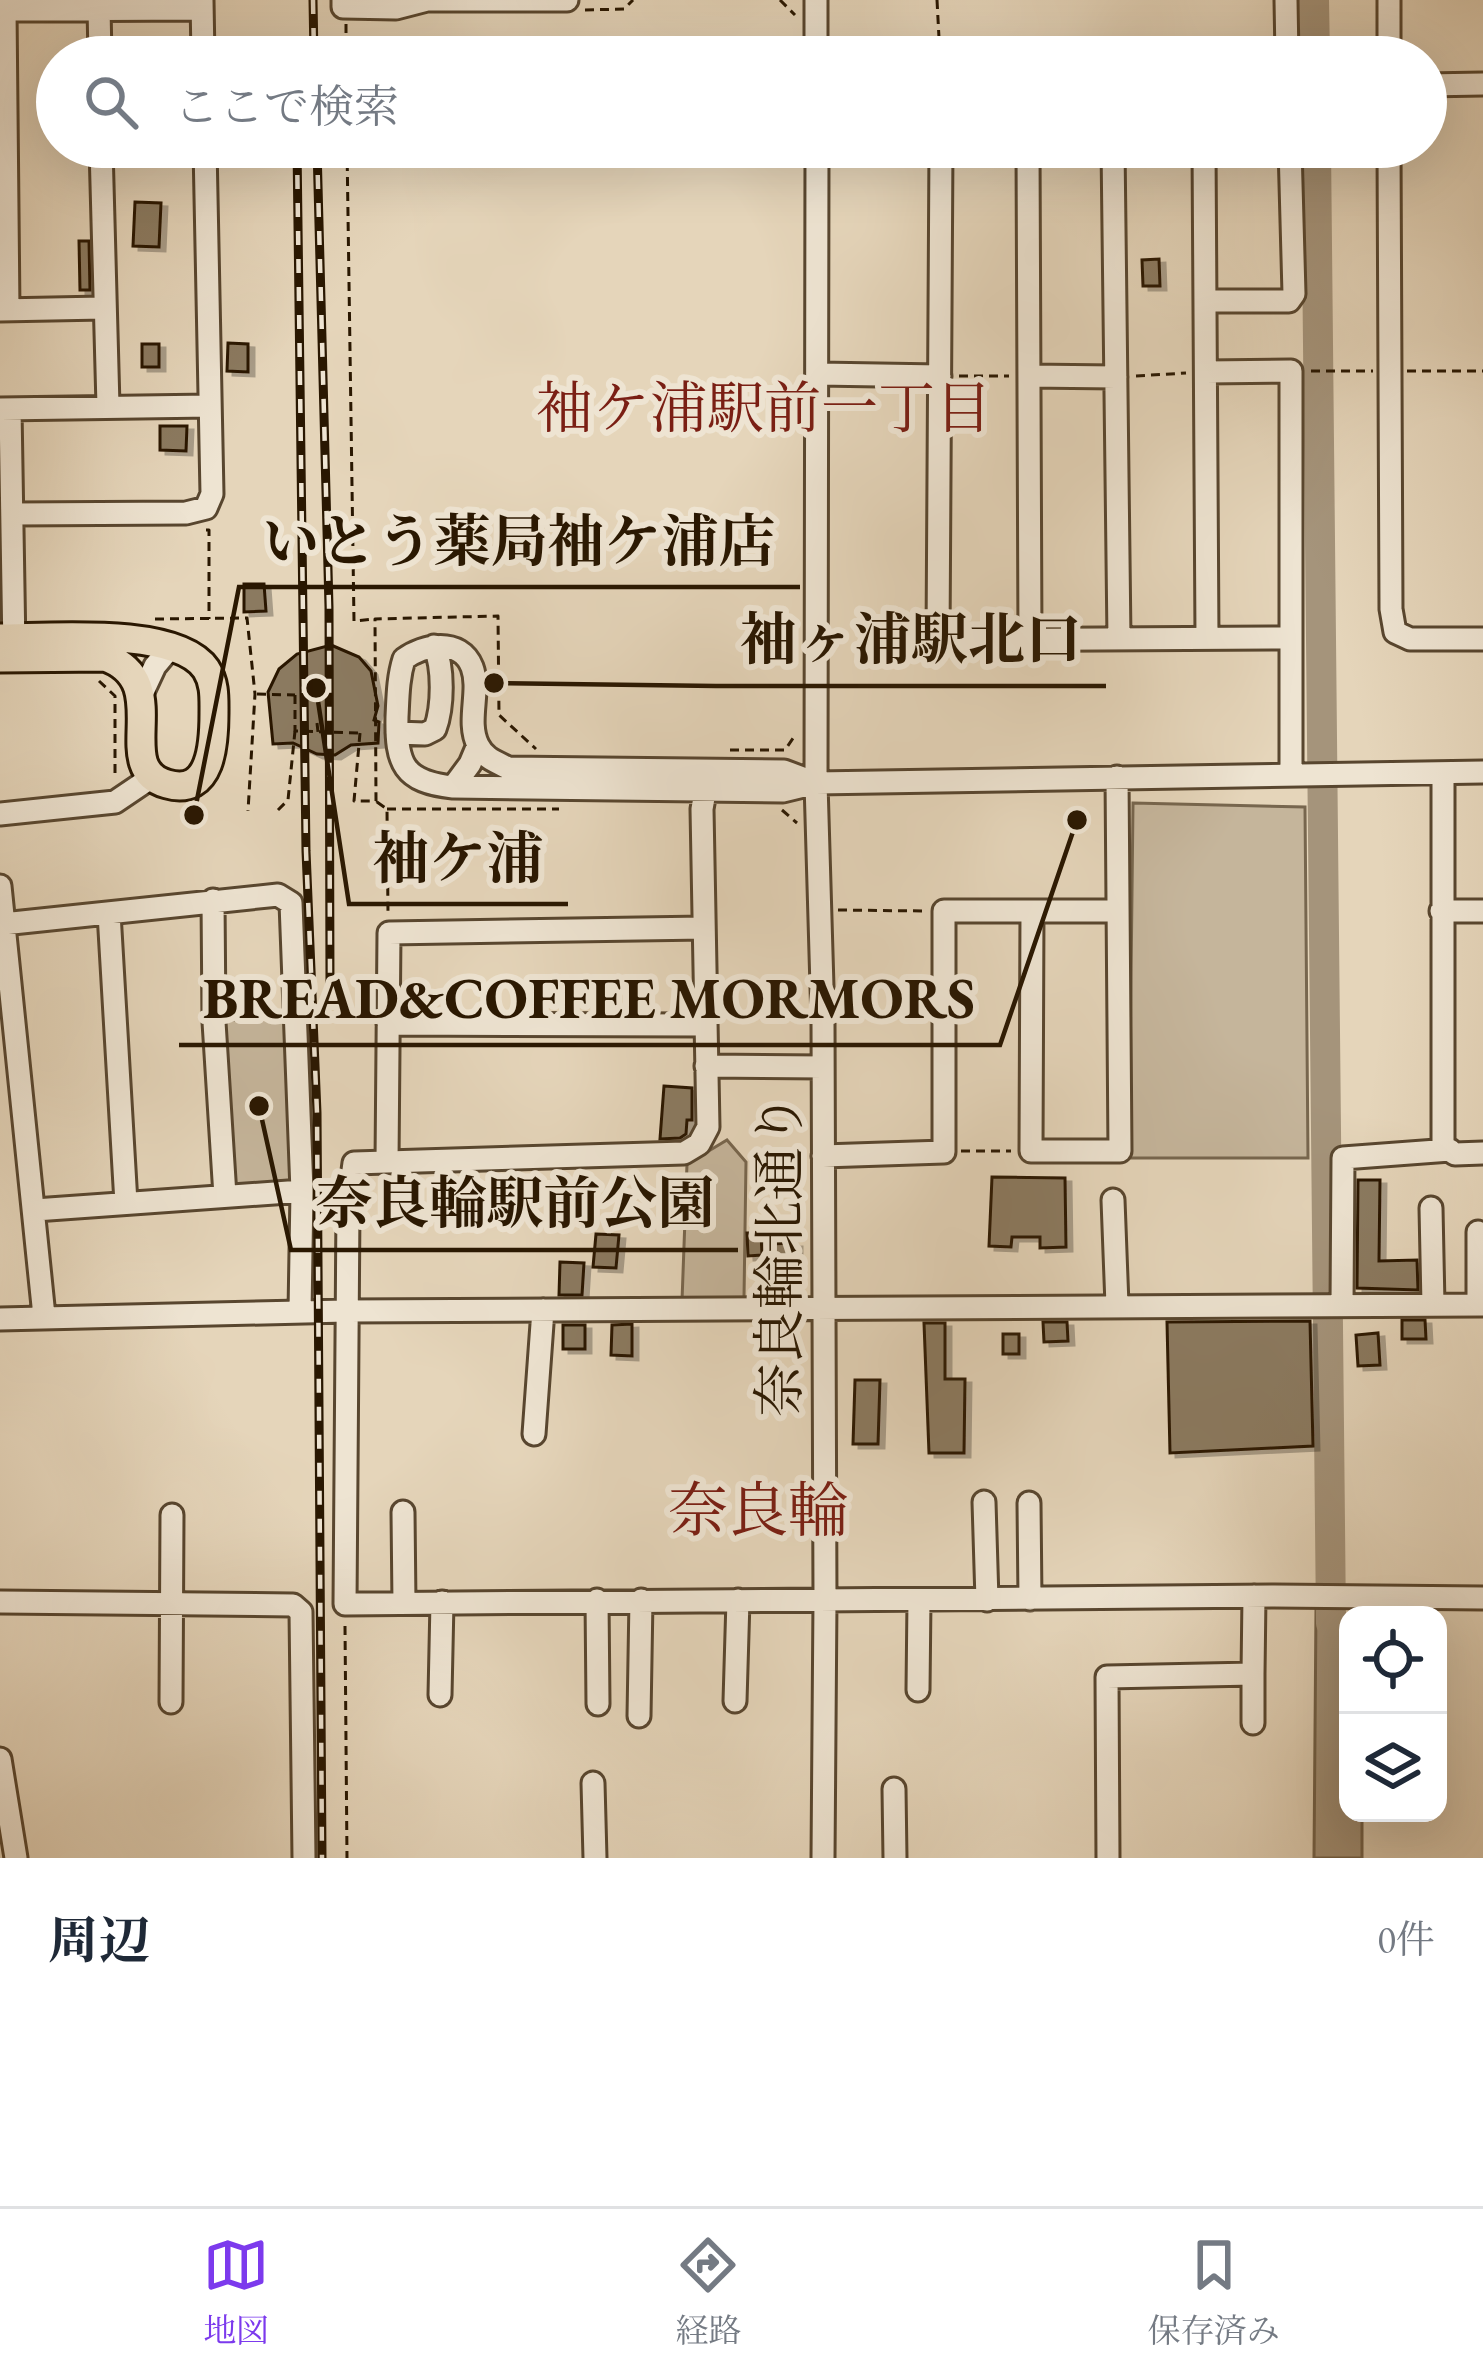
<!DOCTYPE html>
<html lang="ja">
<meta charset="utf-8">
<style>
:root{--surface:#fff;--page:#f2f2f3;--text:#1f2937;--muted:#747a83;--line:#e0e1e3;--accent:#7c3aed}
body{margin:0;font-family:"EB Garamond","Noto Serif JP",serif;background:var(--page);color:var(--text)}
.controls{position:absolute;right:36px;bottom:36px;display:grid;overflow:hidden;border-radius:24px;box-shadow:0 12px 48px #0002}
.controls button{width:108px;height:108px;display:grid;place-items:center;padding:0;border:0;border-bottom:3px solid var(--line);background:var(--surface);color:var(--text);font:60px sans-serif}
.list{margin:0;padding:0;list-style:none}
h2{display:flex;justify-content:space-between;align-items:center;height:156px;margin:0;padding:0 48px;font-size:51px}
h2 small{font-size:39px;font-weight:400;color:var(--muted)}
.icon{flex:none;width:66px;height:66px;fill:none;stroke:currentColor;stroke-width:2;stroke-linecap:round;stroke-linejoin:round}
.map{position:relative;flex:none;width:1483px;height:1858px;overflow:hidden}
.search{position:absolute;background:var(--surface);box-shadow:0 12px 48px #0002;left:36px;right:36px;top:36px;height:132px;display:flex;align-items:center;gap:30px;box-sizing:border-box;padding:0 42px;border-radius:66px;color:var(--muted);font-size:45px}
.sheet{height:348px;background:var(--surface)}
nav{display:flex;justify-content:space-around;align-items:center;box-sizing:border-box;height:168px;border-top:3px solid var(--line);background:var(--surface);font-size:33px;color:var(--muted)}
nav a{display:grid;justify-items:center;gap:6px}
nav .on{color:var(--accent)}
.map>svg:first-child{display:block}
.green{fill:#c5b59b;stroke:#77664e;stroke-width:3}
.water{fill:#a5947b;stroke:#73624a;stroke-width:3}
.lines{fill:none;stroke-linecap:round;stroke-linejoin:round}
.river{stroke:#a5947b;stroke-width:30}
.building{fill:#8b7a61;stroke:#291701;stroke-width:3;filter:url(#shadow)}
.minor-casing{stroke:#58462f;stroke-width:27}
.major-casing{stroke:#291701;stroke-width:33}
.path{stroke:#291701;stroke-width:3;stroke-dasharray:9 6;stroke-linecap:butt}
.minor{stroke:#eee4d2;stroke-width:21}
.major{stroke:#e5d5ba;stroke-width:27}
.rail-casing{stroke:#291701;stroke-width:9}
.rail{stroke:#eee4d2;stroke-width:4.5;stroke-dasharray:14;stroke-linecap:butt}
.path-bridge{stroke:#291701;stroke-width:3;stroke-dasharray:9 6;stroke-linecap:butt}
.labels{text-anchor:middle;stroke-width:12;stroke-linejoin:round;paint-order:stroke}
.street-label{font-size:54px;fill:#291701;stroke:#eee4d2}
.neighbourhood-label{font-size:57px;fill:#7a1f14;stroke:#eee4d2}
.quarter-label{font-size:60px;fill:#7a1f14;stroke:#eee4d2}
.leader{fill:none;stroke:#291701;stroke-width:4.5}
.callout-dot{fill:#291701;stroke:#eee4d2;stroke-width:4.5}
.callout-label{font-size:57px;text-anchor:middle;font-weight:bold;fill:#291701;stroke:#eee4d2;stroke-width:12;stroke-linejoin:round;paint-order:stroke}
</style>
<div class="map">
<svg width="1483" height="1858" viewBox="0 0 1483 1858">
<defs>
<filter id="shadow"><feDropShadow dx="6" dy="4" stdDeviation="0" flood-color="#0004"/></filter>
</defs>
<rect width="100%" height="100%" fill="#e5d5ba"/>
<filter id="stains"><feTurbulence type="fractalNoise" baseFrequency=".00167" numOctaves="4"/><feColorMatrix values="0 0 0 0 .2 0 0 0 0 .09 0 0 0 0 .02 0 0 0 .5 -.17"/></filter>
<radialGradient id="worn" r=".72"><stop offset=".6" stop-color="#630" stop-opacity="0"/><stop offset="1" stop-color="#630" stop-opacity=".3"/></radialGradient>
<!-- green -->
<path class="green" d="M1133 803 1305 807 1308 1158H1129Z
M295 1014 302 1191 225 1196 214 1022Z
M727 1140 746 1162 744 1298 682 1301 687 1164Z"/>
<!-- water -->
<path class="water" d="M1342 1608 1348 1620V1813H1362V1858H1314L1316 1609Z"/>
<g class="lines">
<!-- river -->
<path class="river" d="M1314 0 1315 57
M1316 147 1331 1623"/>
</g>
<!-- building -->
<path class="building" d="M135 202 161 203 159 247 133 246Z
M79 241H89L90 290H80Z
M1159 259 1160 286H1143L1142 260Z
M228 343 248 344V372L227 371Z
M142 344H159V367H142Z
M160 426H187L186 451 160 450Z
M244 584H264L266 611 244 612Z
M331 645 359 657 371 671 378 706 374 720 379 722 378 743 351 745 335 755 317 754 293 743 273 744 268 692 279 669 297 654Z
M664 1086 692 1088V1120H687L686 1134 680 1138 660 1139Z
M992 1177 1065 1178 1066 1247 1040 1248V1237H1012L1011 1247 989 1246Z
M1358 1180H1380L1379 1261 1417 1260 1418 1290 1357 1288Z
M747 1233H761L762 1255 748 1256Z
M596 1234 619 1235 616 1268 593 1267Z
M796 1243V1271H769V1244Z
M560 1262 584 1263 582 1295H559Z
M1402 1320H1425L1426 1339H1402Z
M1310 1321 1313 1446 1170 1453 1167 1322Z
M1043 1322H1067L1068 1341 1044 1342Z
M924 1323H945V1379H965L964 1453H929Z
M632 1324V1356L611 1355 612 1325Z
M563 1325H585V1349H563Z
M1378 1333 1380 1365 1358 1366 1356 1335Z
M1003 1334H1019V1354H1003Z
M855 1380H880L878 1444H853Z"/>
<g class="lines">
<defs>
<path id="minor" d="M202 0 203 57
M343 0V7L396 8 427 0H567
M816 0V57
M1286 0 1287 57
M1389 0V57
M99 8 100 57
M0 10 202 9
M5 10 8 310
M1426 85 1483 84
M101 147 108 406
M817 147 816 783 823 1021 825 1600 823 1858
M941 147 938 640 1291 638
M1028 147 1030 640
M1113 147 1119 639
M1204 147 1207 638
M1389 147 1391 609 1395 632 1410 639H1483
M1207 301H1289L1294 294 1290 147
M0 310 103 308
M1206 372 1291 371V774
M819 374 940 376
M1029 376 1116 377
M1 409 210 406
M10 409 14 649
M14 514 186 513 206 508 212 494 205 147
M141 696 155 666 171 647
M397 733 425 734 435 729C443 707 444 667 434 646
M1443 773V1146L1455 1154 1483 1153
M816 783 784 771 508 768C496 762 484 758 478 745 466 721 481 691 472 667 460 637 423 645 404 659 398 678 398 697 397 717 396 763 403 782 453 787L783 791 816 783 1483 772
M453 787 470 764 478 745
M705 792 702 809 708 1127 699 1144 684 1153 354 1163 348 1208 345 1604 1274 1596 1483 1598
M0 814 115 802 152 777
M0 886 44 1316
M213 900 214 1022 225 1196
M1032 911 1031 1151H1120L1117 777
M1441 911H1483
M109 913 126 1203
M3 924 278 895 291 903 302 1191 300 1312
M388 1024 706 1025
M706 1066 823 1067
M823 1156 944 1152V911H1118
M387 1162 389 933 704 928
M1113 1200 1117 1305
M1431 1208 1433 1305
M35 1210 302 1191
M1478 1232V1305
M1342 1305 1343 1158 1450 1150
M0 1319 346 1311 1483 1305
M534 1434 543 1310
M984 1502 987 1600
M1029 1503 1030 1599
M403 1512 404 1603
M597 1600 598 1704
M0 1602 293 1605 301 1612 304 1858
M918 1690 919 1600
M440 1695 442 1602
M735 1701 738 1600
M171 1702 172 1515
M639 1716 641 1600
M1253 1723V1674
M0 1759 16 1858
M593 1783 595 1858
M894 1789 895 1858
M1108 1858 1107 1677 1253 1674 1254 1596"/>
<path id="major" d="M0 638C47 638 177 626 206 669 215 683 214 698 214 713 214 742 212 797 167 784 109 768 177 682 105 657L0 658"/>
</defs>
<!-- minor casing -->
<use href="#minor" class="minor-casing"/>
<!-- major casing -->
<use href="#major" class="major-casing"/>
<!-- path -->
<path class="path" d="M780 0 795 15
M937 0 940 57
M585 10 624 9 633 0
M346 24V57
M347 147 354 621 375 619
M1311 371H1373
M1407 371H1483
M959 376H1009
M1136 376 1186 373
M206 530H209V619
M155 619 247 618 255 694 248 811
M99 681 115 696V778
M257 694 295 695
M317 723 318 732
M360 733 354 801H376L375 619 498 616 499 715 536 749
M730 750H785L796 734
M377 802 387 809 388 914
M387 809H559
M278 810 288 800 295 731
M782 810 797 823
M838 910 924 911
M961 1151H1011
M345 1626 347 1858"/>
<!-- minor -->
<use href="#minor" class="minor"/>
<!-- major -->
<use href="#major" class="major"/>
<defs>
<path id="rail" d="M313 0 314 57
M297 147 306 851 317 1113 322 1858
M317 147 329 607 330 987"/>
</defs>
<!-- rail casing -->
<use href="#rail" class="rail-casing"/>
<!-- rail -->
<use href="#rail" class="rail"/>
<!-- path-bridge -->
<path class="path-bridge" d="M295 695V731L360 733"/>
</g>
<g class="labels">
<!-- street labels -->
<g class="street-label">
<text transform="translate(779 1255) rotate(-90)" y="19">奈良輪北通り</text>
</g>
<!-- neighbourhood labels -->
<g class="neighbourhood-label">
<text x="764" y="428">袖ケ浦駅前一丁目</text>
</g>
<!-- quarter labels -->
<g class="quarter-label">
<text x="758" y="1531">奈良輪</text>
</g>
</g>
<!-- callouts -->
<path class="leader" d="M194 815L239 587H800M494 683L716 686H1106M316 688L349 904H568M1077 820L1000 1045H179M259 1106L291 1250H738"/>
<g class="callout-dot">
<circle cx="194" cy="815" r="12"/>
<circle cx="494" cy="683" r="12"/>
<circle cx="316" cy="688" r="12"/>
<circle cx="1077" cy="820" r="12"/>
<circle cx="259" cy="1106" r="12"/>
</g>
<g class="callout-label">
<text x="519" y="561">いとう薬局袖ケ浦店</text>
<text x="911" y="659">袖ヶ浦駅北口</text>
<text x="458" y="878">袖ケ浦</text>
<text x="589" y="1018">BREAD&amp;COFFEE MORMORS</text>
<text x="515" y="1223">奈良輪駅前公園</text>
</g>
<rect width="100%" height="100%" filter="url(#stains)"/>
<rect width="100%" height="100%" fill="url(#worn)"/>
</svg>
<div class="controls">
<button><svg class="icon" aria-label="locate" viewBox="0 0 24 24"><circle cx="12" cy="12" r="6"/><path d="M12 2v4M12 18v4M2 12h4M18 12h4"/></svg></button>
<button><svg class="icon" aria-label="layers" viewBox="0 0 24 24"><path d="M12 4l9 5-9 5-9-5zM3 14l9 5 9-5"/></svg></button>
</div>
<div class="search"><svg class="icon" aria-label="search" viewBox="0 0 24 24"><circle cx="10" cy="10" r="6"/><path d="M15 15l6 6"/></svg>ここで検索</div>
</div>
<section class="sheet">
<h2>周辺<small>0件</small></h2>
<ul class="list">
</ul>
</section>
<nav>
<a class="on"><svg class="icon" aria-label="map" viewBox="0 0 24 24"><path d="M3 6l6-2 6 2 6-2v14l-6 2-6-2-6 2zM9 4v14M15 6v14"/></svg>地図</a>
<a><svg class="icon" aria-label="directions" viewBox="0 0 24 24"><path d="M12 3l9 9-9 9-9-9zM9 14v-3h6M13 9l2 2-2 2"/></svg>経路</a>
<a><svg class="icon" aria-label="saved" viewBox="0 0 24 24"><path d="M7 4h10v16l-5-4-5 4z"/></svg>保存済み</a>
</nav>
